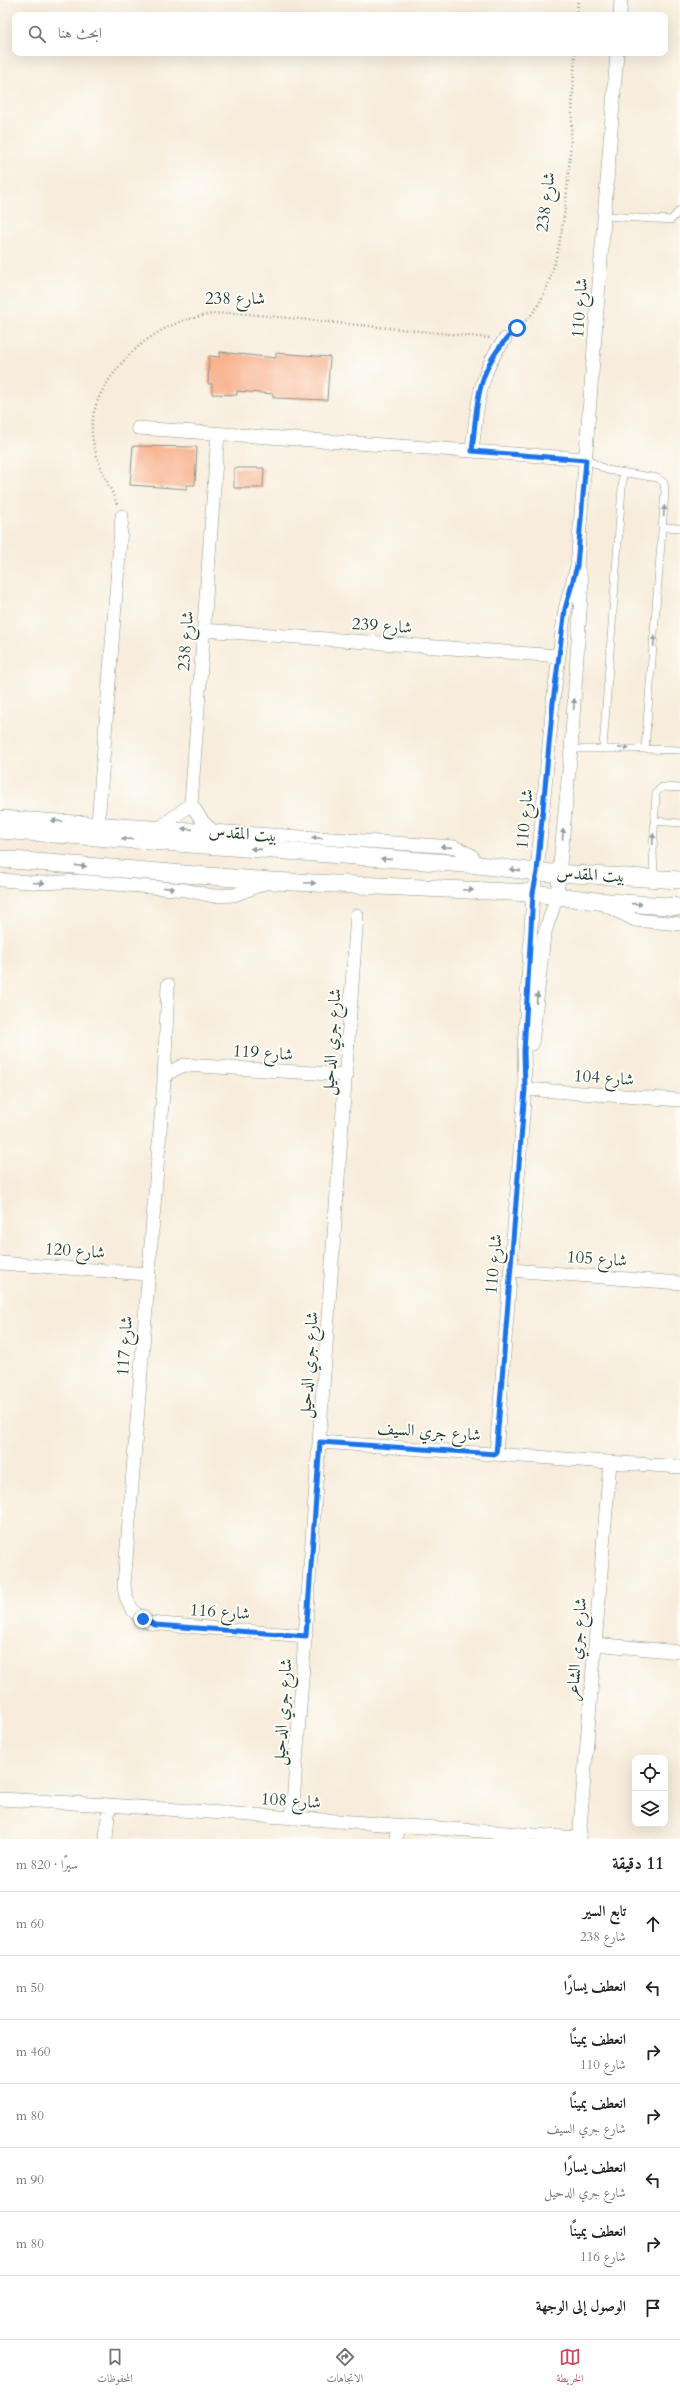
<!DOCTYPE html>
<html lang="ar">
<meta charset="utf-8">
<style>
:root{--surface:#fff;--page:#f6f6f6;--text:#202124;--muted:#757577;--line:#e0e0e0;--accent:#d1495b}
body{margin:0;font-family:Cardo,Amiri,serif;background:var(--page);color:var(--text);direction:rtl}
.controls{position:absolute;right:12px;bottom:12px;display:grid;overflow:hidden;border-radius:8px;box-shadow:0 4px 16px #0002}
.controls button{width:36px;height:36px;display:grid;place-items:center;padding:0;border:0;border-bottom:1px solid var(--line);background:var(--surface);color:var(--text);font:20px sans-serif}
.stop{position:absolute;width:12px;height:12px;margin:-9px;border:3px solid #1a73e8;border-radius:50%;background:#fff}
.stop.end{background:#1a73e8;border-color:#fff;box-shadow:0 1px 4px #0008}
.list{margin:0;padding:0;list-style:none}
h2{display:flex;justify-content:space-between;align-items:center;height:52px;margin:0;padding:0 16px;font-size:17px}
h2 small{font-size:13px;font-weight:400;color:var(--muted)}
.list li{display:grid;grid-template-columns:26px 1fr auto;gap:12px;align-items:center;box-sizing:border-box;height:64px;padding:0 16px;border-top:1px solid var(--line)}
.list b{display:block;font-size:15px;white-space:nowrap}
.list p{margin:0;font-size:13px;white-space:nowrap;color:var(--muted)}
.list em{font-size:13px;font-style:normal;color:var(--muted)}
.icon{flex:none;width:22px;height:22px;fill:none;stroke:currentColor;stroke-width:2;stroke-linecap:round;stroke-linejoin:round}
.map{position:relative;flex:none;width:680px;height:1839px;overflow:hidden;direction:ltr}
.search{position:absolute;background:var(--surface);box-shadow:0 4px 16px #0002;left:12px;right:12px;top:12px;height:44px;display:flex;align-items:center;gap:10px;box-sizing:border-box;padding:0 14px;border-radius:8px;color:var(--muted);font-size:15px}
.sheet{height:500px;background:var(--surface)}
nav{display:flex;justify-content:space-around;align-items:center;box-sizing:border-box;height:56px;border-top:1px solid var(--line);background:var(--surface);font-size:11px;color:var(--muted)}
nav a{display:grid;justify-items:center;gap:2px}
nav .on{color:var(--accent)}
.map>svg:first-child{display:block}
.building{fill:#f8af8a}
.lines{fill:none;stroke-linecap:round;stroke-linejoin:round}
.service-casing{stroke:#8c9588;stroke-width:8}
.minor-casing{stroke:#8c9588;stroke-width:14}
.tertiary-casing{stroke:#8c9588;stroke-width:18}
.path{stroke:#8c9588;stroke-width:2.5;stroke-dasharray:1 3;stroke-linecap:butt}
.service{stroke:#fff;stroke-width:7}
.minor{stroke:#fff;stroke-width:13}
.tertiary{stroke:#fff;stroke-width:17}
.oneway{fill:#8f9e9a}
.route{stroke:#1a73e8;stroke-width:5}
.labels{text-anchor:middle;stroke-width:4;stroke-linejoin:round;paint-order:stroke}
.street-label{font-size:17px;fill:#1f3d34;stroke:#fdfcf7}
</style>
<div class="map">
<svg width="680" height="1839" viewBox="0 0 680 1839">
<rect width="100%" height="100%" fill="#fdfcf7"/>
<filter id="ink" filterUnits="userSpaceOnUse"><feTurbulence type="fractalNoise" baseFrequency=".025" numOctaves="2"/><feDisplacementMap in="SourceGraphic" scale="8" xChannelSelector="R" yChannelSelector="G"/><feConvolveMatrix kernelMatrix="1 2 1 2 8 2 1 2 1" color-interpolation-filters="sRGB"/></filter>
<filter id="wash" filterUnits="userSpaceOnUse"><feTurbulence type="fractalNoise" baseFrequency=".012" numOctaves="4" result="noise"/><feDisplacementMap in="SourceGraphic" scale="16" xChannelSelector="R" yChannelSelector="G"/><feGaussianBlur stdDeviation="0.9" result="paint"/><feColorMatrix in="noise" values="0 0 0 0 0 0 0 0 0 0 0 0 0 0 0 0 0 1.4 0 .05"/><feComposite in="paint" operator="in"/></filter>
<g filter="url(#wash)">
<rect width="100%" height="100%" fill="#f8eddc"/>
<g id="blocks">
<!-- building -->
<path class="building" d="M220 352 276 358V353L330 357 327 400 273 398V394L237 391V395L212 394V384H208L209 356 220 357Z
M133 446 197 447 195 485H187V489L130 485Z
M234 468H264L263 488H234Z"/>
</g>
</g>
<g filter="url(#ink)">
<use href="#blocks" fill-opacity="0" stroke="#8c9588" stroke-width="1"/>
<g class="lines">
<defs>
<path id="service" d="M605 216 671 220 680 210
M663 527 680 528
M603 748 623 474
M571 749H645L665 492 664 483 658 478 607 470 586 459
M645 749 680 750
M654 821 680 823
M654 878 653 850 656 793 662 787 680 788"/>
<path id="minor" d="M620 15 621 0
M138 428 586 459
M472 451C477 411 478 372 505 339
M203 630 559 656
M0 817 455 847 471 855 478 865
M98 824 122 516
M161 827 191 804
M213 831 203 822 191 804 218 433
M0 880 44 883 79 881 186 890 213 896 234 895 268 882
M603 904 635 920 680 924
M532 1044 544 935 557 896 571 749 581 595 582 582 577 566
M164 1080 168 985
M525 1089 680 1100
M0 1263 147 1274
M511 1270 680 1283
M320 1442 680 1467
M496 1454 525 1089 524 1052 533 893 537 872 553 702 565 609 577 566 617 53
M306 1636 149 1623C132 1613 126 1604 124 1585L164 1080 168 1073 184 1065 347 1075
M595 1644 680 1652
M0 1799 109 1805 579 1838
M292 1818 357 915
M106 1839 109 1805
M396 1839 397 1825
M579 1839 610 1462"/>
<path id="tertiary" d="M0 830 478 865 537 872 680 880
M0 859 271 881 533 893 596 901 680 907"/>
</defs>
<!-- service casing -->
<use href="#service" class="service-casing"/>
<!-- minor casing -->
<use href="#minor" class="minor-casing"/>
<!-- tertiary casing -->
<use href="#tertiary" class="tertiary-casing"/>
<!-- path -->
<path class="path" d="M577 15 578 0
M513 331C522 324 531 317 537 307 573 246 570 124 575 53
M117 504C108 481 94 459 92 433 91 408 102 388 117 369 148 330 188 312 238 313L490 338"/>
<!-- service -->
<use href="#service" class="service"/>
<!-- minor -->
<use href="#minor" class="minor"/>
<!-- tertiary -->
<use href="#tertiary" class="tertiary"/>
</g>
<!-- one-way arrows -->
<defs><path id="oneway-solid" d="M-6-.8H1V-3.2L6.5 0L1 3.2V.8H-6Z"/></defs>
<g class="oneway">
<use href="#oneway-solid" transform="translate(664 511) rotate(-86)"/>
<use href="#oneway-solid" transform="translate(654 641) rotate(-86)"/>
<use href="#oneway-solid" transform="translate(574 704) rotate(-86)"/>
<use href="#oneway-solid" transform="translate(624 748) rotate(2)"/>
<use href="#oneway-solid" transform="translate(57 821) rotate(-176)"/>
<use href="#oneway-solid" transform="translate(187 829) rotate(-176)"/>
<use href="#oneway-solid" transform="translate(563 834) rotate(-84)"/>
<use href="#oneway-solid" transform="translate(317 838) rotate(-176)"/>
<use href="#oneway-solid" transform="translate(127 839) rotate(-176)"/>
<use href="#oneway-solid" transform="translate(653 839) rotate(-87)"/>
<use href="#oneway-solid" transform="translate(446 847) rotate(-176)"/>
<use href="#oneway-solid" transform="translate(256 849) rotate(-176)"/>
<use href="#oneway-solid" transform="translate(386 859) rotate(-176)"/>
<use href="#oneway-solid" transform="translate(81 866) rotate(5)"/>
<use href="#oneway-solid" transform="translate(515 870) rotate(-174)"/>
<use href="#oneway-solid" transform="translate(39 883) rotate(2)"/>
<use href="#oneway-solid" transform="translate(310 883) rotate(3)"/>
<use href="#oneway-solid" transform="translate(169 888) rotate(5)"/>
<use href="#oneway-solid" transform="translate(468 890) rotate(3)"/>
<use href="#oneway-solid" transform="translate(637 904) rotate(4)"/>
<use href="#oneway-solid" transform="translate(537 998) rotate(-84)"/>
</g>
</g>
<g class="lines" filter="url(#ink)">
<!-- route -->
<path class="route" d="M143 1619 155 1625 306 1636 320 1442 496 1454 525 1089 524 1052 533 893 537 872 553 702 565 609 577 566 586 460 472 451C478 399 476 366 517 328"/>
</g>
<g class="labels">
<!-- street labels -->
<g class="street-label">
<text transform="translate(545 202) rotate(-83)" y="6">شارع 238</text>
<text x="235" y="304">شارع 238</text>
<text transform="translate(579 308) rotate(-86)" y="6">شارع 110</text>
<text transform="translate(382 625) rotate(4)" y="6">شارع 239</text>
<text transform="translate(185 641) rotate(-86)" y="6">شارع 238</text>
<text transform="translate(524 819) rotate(-85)" y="6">شارع 110</text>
<text transform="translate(243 833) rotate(4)" y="6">بيت المقدس</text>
<text transform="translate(591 874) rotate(3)" y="6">بيت المقدس</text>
<text transform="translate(331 1042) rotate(-86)" y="6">شارع جري الدحيل</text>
<text transform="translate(263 1052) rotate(4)" y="6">شارع 119</text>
<text transform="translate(604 1077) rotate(4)" y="6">شارع 104</text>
<text transform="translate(75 1250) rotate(4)" y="6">شارع 120</text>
<text transform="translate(597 1258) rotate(4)" y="6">شارع 105</text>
<text transform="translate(493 1264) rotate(-85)" y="6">شارع 110</text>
<text transform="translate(124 1346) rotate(-86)" y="6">شارع 117</text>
<text transform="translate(308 1365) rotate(-86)" y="6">شارع جري الدحيل</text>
<text transform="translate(429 1431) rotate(4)" y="6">شارع جري السيف</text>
<text transform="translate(220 1611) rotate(4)" y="6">شارع 116</text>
<text transform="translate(576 1649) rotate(-85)" y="6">شارع جري الشاعر</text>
<text transform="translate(282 1712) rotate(-86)" y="6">شارع جري الدحيل</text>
<text transform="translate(291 1800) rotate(4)" y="6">شارع 108</text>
</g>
</g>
</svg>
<div class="controls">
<button><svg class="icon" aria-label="locate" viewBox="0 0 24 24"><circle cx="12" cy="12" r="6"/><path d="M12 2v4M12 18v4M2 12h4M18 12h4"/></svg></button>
<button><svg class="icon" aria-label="layers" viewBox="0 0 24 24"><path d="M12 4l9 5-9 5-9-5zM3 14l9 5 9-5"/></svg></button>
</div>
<div class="stop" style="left:517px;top:328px"></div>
<div class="stop end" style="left:143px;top:1619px"></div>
<div class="search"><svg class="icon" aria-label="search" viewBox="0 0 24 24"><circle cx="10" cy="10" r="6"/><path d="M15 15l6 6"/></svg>ابحث هنا</div>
</div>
<section class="sheet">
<h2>11 دقيقة<small>سيرًا · 820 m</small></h2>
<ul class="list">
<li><svg class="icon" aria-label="ahead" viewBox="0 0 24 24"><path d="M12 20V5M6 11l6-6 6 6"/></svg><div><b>تابع السير</b><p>شارع 238</p></div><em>60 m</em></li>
<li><svg class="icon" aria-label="left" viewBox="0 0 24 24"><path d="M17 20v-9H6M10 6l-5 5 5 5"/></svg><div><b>انعطف يسارًا</b></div><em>50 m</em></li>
<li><svg class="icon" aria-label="right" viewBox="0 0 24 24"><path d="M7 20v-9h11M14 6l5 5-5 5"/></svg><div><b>انعطف يمينًا</b><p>شارع 110</p></div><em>460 m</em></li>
<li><svg class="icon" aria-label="right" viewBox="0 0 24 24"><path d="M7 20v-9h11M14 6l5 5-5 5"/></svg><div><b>انعطف يمينًا</b><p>شارع جري السيف</p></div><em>80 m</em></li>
<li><svg class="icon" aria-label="left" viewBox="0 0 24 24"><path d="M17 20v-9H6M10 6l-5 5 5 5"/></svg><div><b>انعطف يسارًا</b><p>شارع جري الدحيل</p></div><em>90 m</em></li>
<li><svg class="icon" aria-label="right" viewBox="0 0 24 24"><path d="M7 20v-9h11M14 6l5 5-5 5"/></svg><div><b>انعطف يمينًا</b><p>شارع 116</p></div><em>80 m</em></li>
<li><svg class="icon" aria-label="arrive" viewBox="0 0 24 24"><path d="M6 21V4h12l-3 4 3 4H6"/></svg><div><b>الوصول إلى الوجهة</b></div></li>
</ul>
</section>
<nav>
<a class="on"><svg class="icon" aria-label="map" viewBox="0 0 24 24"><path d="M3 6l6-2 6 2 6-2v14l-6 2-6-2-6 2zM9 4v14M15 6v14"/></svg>الخريطة</a>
<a><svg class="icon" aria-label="directions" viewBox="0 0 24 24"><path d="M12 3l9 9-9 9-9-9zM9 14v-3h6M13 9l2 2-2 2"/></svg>الاتجاهات</a>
<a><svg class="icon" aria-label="saved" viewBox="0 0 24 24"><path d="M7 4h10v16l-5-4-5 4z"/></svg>المحفوظات</a>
</nav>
